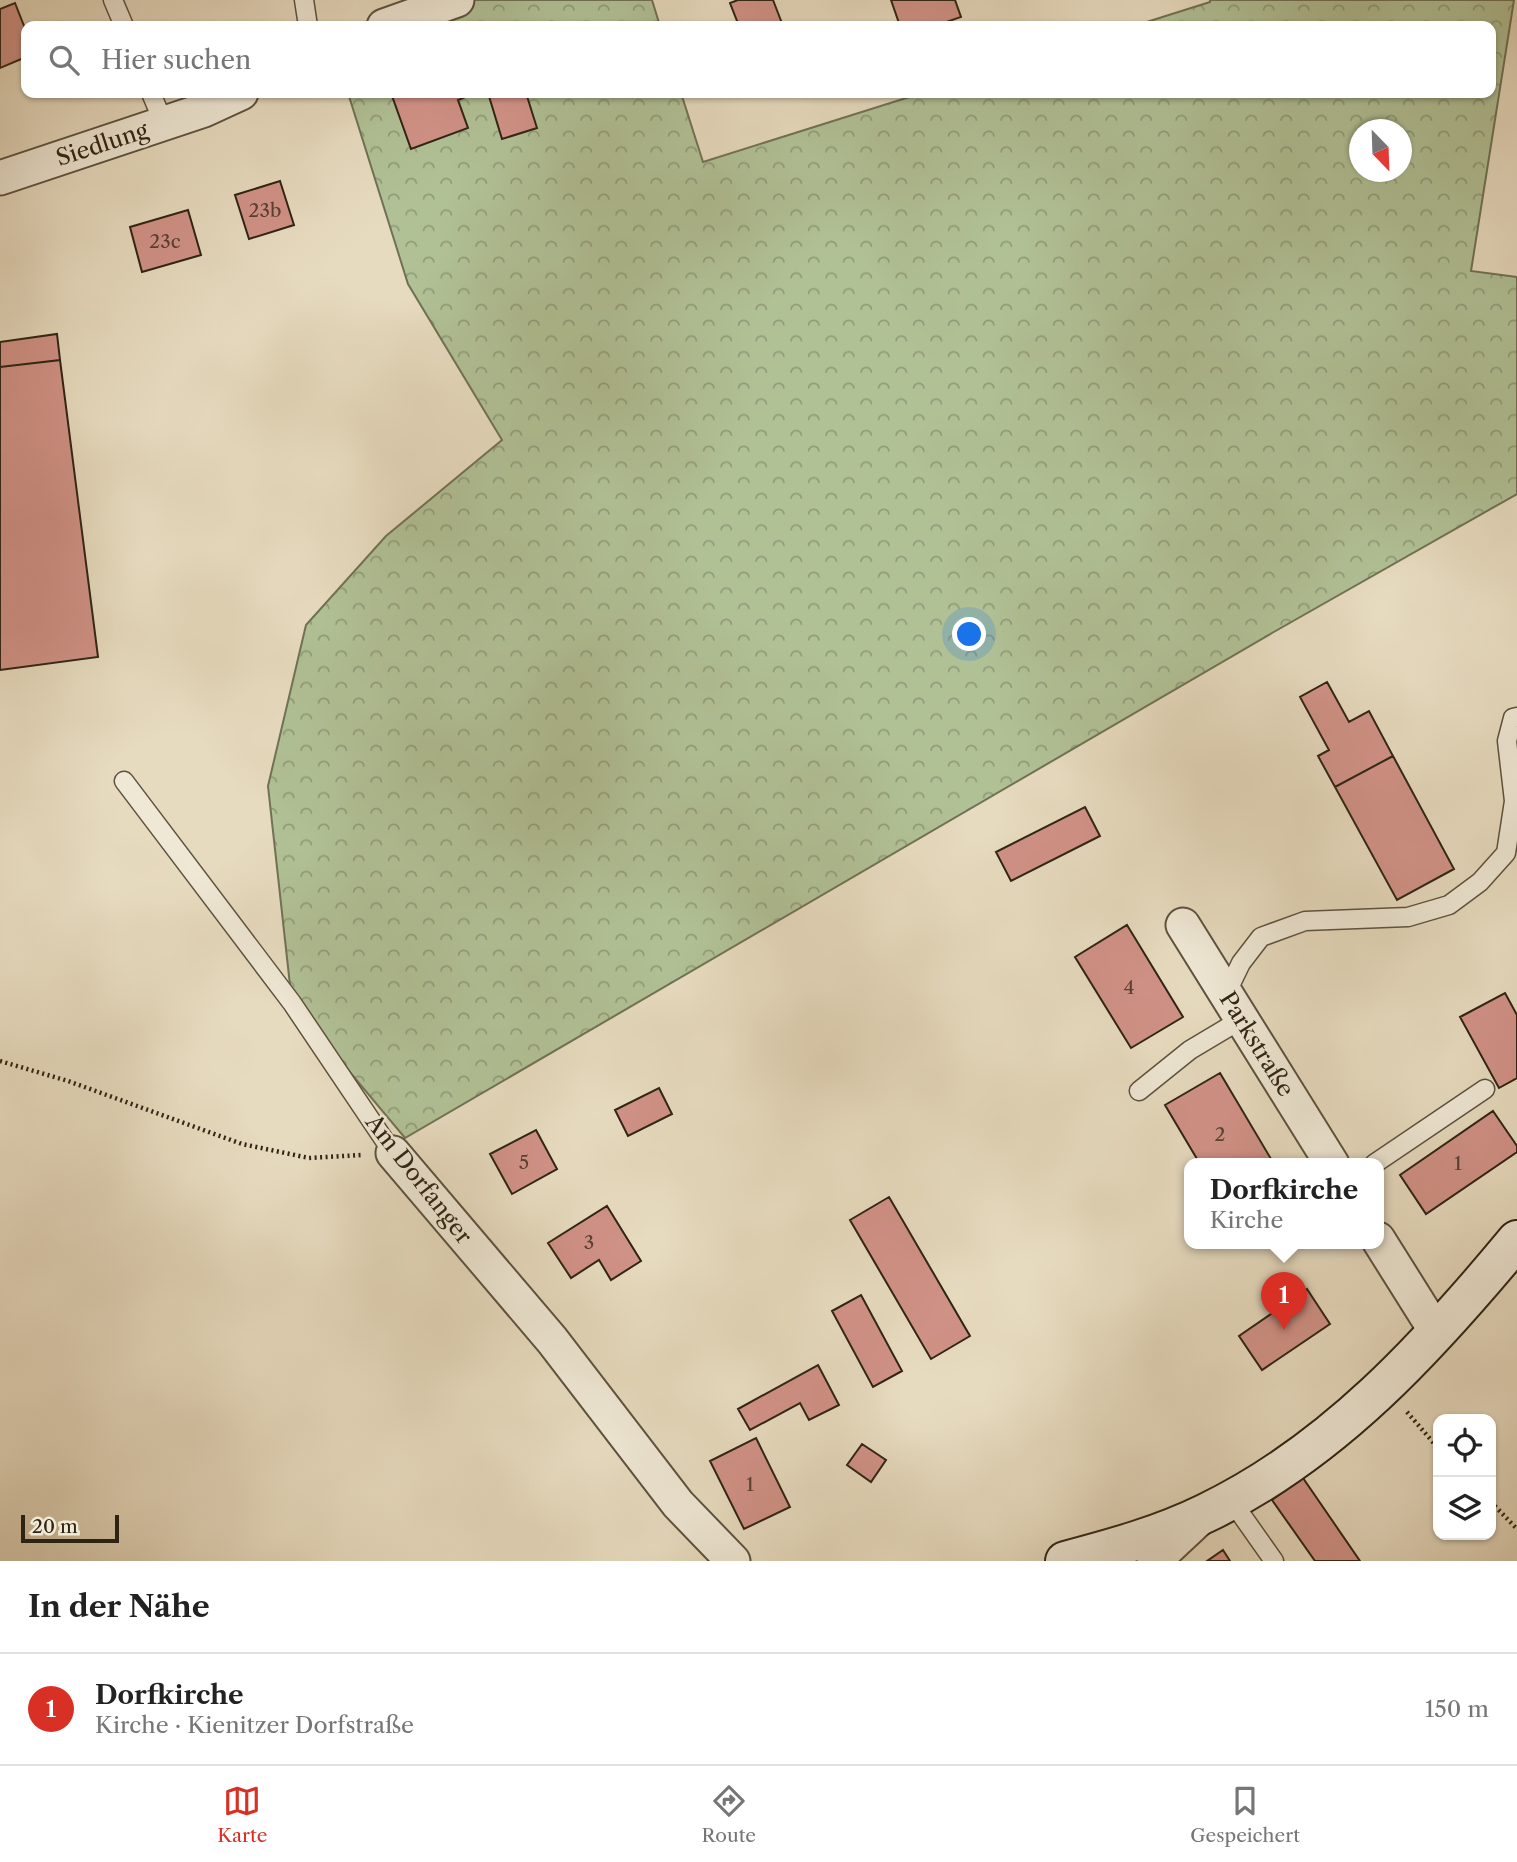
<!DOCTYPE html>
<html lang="de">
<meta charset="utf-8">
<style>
:root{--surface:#fff;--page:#f6f6f6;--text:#222;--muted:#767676;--line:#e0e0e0;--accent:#d93025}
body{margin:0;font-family:"Libre Caslon Text",serif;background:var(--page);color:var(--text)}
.controls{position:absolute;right:21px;bottom:21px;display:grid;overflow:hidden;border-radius:14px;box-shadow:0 2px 5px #0004}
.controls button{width:63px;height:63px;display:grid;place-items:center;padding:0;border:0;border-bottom:2px solid var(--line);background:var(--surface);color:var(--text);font:35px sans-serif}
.compass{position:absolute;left:1349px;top:119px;width:63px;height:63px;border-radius:50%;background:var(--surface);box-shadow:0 2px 5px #0004;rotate:157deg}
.scale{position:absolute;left:21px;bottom:18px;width:98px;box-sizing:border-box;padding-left:7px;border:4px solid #2f2414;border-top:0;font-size:19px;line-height:24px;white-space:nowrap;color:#2f2414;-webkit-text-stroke:5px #efe8d5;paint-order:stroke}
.you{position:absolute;left:970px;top:635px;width:24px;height:24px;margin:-18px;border:5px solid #fff;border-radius:50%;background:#1a73e8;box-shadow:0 0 0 10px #1a73e833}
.badge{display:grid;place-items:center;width:46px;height:46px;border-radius:50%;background:var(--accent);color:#fff;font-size:23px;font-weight:700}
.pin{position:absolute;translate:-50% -58px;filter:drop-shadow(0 2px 4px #0008)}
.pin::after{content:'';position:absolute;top:37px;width:24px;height:21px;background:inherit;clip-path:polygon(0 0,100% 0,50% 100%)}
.popup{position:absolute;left:1184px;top:1158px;width:200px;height:91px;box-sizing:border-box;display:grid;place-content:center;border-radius:14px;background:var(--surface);filter:drop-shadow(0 2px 5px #0005);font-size:23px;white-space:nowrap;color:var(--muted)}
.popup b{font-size:26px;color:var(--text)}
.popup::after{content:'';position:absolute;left:50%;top:100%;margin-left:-14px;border:14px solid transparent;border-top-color:var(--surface)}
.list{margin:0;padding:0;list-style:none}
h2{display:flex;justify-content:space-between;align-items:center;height:91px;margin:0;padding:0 28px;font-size:30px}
h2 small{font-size:23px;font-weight:400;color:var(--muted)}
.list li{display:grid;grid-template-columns:46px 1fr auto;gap:21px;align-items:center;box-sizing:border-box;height:112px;padding:0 28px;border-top:2px solid var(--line)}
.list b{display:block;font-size:26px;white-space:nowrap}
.list p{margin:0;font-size:23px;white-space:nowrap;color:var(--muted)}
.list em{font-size:23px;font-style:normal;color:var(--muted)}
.icon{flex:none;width:38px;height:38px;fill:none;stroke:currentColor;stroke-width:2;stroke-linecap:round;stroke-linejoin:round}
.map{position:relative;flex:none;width:1517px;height:1561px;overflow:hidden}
.search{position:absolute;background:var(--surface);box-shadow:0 2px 5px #0004;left:21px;right:21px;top:21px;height:77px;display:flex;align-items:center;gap:18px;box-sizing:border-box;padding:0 24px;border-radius:14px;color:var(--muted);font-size:26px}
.sheet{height:203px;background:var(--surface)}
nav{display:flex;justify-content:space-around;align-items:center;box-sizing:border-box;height:98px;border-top:2px solid var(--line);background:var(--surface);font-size:19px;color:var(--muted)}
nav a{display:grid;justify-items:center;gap:4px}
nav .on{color:var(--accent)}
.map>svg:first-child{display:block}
.forest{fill:url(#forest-crowns);stroke:#707255;stroke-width:2;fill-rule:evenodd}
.building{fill:#d19287;stroke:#2f2414;stroke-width:2}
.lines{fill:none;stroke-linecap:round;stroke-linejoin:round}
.lane-casing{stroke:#5d523f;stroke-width:21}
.street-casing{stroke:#5d523f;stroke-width:37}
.secondary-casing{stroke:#2f2414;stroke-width:42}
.path{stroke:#2f2414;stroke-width:4.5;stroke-dasharray:2 3.5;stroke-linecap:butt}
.lane{stroke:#efe8d5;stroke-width:18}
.street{stroke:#efe8d5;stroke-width:33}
.secondary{stroke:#efe8d5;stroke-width:38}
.labels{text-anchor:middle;stroke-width:5;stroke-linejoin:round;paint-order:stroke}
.number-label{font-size:19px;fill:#584031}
.street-label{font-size:23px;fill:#2f2414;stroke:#efe8d5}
</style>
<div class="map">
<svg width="1517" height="1561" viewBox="0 0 1517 1561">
<defs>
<pattern id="forest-crowns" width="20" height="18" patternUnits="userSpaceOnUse" patternTransform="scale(1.75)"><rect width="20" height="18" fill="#b1c196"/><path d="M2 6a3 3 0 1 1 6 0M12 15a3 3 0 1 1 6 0" fill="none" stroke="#909d79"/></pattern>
</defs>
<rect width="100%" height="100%" fill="#e7dbbf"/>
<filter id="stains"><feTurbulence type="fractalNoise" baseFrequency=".00286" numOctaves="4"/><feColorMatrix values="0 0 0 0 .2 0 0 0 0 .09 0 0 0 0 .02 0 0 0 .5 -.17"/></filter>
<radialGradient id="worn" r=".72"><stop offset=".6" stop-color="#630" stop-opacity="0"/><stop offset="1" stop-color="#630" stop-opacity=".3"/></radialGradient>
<!-- forest -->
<path class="forest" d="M457 0H652L660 26H384Z
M1210 0H1514L1471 271 1517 277V494L1272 633 405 1138 292 1003 268 786 306 625 386 536 502 440 408 284 348 93H681L703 162 922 93H1491V26H1134L1210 2ZM1360 130H1402V172H1360Z"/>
<!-- building -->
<path class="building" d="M738 0H773L783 26H739L730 3Z
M891 0H955L961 17 935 26H900Z
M15 3 26 31V57L0 68V9Z
M391 93H467L468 96 458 100 468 128 411 149Z
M488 93H526L537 128 502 139Z
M280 181 294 225 249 239 235 195Z
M188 210 201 255 142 272 130 227Z
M57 334 60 360 0 367V342Z
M60 360 98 657 0 670V367Z
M1327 682 1349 722 1369 711 1393 756 1335 787 1318 756 1329 750 1300 697Z
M1393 756 1454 869 1397 900 1335 787Z
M1085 807 1100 836 1011 881 996 852Z
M1127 925 1183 1017 1131 1048 1075 957Z
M1505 993 1517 1015V1078L1499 1088 1460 1017Z
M1220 1073 1274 1164H1200L1165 1105Z
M659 1088 672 1114 628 1136 615 1110Z
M1493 1111 1517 1146V1152L1426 1214 1400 1175Z
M536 1130 557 1169 512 1194 490 1154Z
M889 1197 970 1336 931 1359 850 1220Z
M607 1206 641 1261 611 1280 599 1260 571 1278 548 1243Z
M1307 1289 1330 1324 1262 1370 1239 1336Z
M861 1295 902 1371 873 1387 832 1311Z
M818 1365 839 1405 809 1420 800 1403 750 1430 738 1409Z
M756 1438 790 1507 744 1529 710 1461Z
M862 1444 886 1460 871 1482 847 1465Z
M1303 1478 1360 1561H1315L1272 1500Z
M1223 1550 1230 1561H1207Z"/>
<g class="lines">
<defs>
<path id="lane" d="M113 0 124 26
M304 0 308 26
M151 93 164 124
M124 781 292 1003 393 1153
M1226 994 1241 963 1261 937 1305 921 1408 917 1449 905 1480 882 1506 853 1514 801 1507 741 1513 718 1517 717
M1139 1091 1190 1050 1242 1019
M1374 1164 1485 1089
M1231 1500 1274 1561"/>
<path id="street" d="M384 26 457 0
M0 178 204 110 241 93
M1183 925 1332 1164
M393 1153 552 1340 678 1504 733 1561
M1378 1239 1437 1333
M1154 1561 1198 1520"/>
<path id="secondary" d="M1065 1561C1114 1548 1161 1535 1206 1513 1333 1452 1429 1346 1517 1240"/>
</defs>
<!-- lane casing -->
<use href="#lane" class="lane-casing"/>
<!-- street casing -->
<use href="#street" class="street-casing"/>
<!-- secondary casing -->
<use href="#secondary" class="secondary-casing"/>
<!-- path -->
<path class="path" d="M0 1061 68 1081 242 1144 309 1158 361 1155
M1407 1412 1438 1448
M1491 1502 1517 1529"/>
<!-- lane -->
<use href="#lane" class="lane"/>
<!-- street -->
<use href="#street" class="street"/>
<!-- secondary -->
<use href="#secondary" class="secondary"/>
</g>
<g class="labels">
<!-- number labels -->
<g class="number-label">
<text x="265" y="217">23b</text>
<text x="165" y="248">23c</text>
<text x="1129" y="994">4</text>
<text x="1220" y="1141">2</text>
<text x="524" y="1169">5</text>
<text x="1458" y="1170">1</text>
<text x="589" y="1249">3</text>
<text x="750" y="1491">1</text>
</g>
<!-- street labels -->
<g class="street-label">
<text transform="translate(102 144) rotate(-18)" y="8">Siedlung</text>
<text transform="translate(1257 1044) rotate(58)" y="8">Parkstraße</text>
<text transform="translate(419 1179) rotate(52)" y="8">Am Dorfanger</text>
</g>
</g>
<rect width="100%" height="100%" filter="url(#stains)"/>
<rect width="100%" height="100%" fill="url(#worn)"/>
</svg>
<div class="controls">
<button><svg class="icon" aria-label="locate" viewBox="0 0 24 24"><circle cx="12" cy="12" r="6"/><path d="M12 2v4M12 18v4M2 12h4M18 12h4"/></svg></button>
<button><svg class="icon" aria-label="layers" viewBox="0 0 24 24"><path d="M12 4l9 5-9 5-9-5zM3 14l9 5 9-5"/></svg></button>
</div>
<svg class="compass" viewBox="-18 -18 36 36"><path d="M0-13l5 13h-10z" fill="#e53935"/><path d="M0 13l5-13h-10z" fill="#767676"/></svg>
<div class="scale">20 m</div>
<div class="you"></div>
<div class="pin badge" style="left:1284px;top:1330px">1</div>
<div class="popup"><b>Dorfkirche</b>Kirche</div>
<div class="search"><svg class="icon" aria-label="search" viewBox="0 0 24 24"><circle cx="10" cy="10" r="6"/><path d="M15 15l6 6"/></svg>Hier suchen</div>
</div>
<section class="sheet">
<h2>In der Nähe<small></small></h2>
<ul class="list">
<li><span class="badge">1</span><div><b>Dorfkirche</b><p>Kirche · Kienitzer Dorfstraße</p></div><em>150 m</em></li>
</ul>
</section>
<nav>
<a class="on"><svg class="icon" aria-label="map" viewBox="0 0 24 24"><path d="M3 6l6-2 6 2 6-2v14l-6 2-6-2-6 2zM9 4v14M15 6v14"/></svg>Karte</a>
<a><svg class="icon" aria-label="directions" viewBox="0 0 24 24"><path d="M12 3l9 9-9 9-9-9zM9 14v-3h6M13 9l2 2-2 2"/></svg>Route</a>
<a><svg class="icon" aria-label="saved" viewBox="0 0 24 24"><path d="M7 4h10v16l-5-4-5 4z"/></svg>Gespeichert</a>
</nav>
